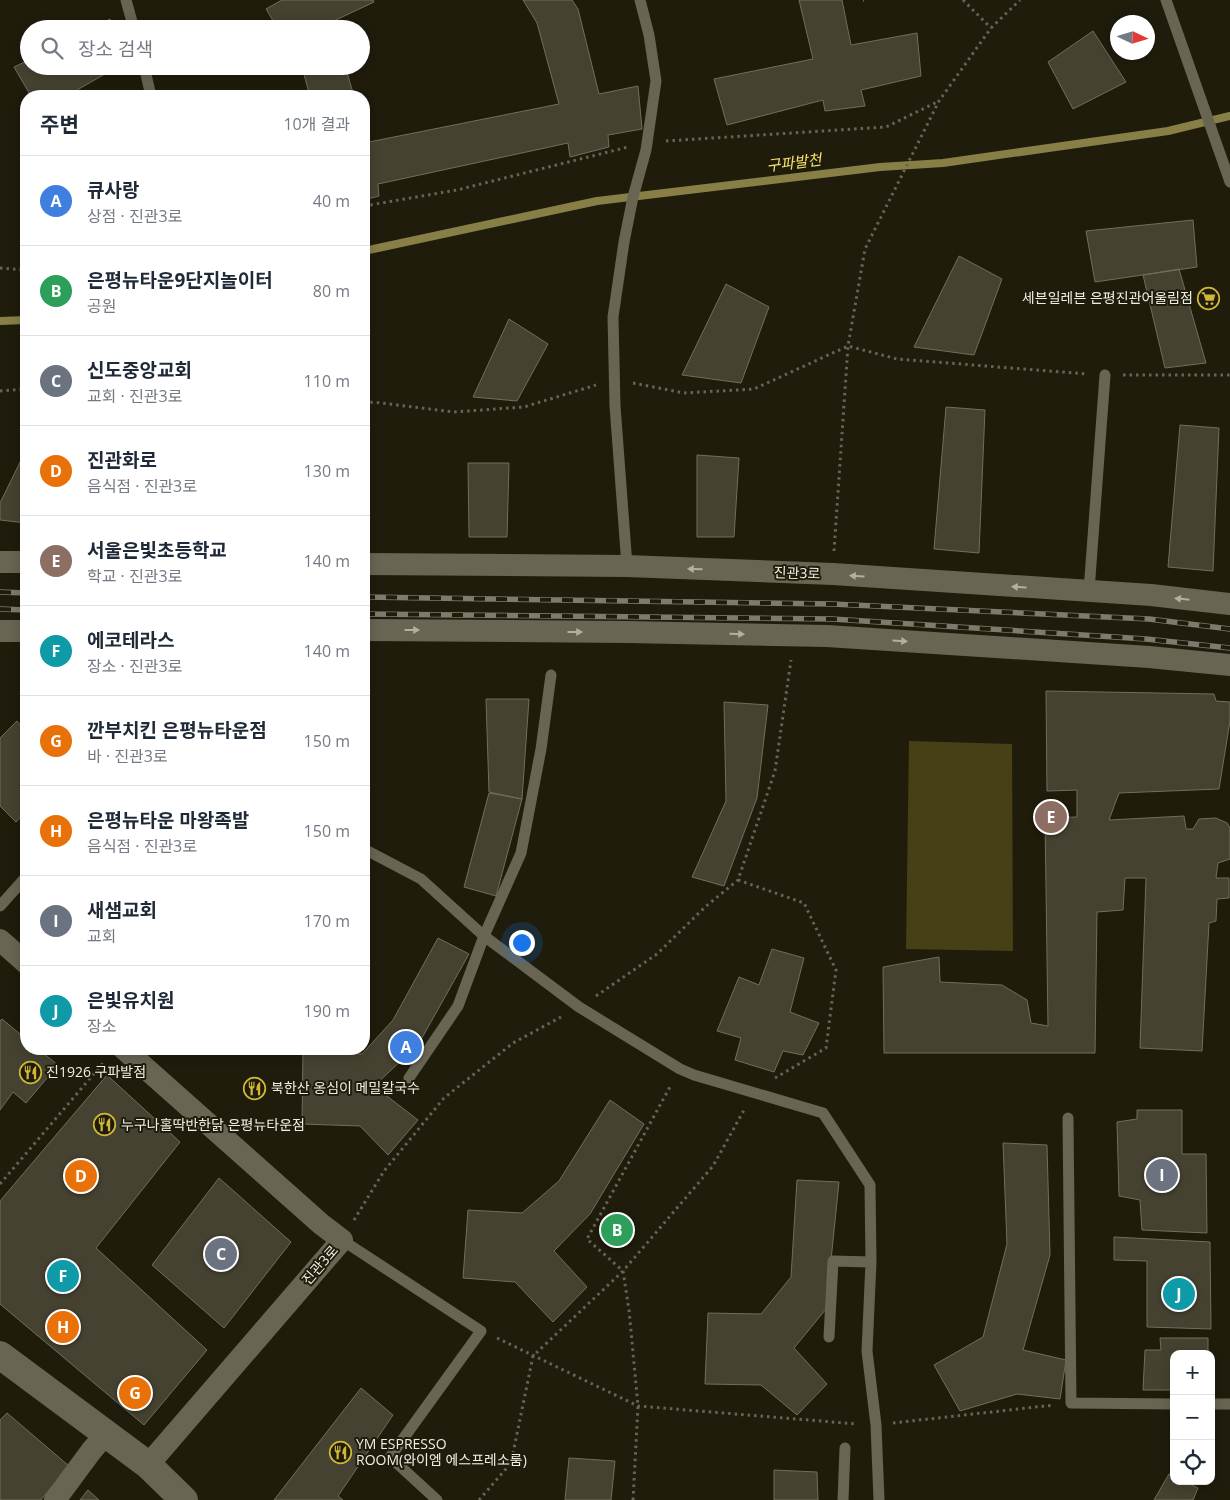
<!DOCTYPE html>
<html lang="ko">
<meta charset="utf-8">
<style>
:root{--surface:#fff;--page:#f6f6f7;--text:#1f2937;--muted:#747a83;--line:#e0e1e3;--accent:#d93025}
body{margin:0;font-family:"Open Sans","Noto Sans KR",sans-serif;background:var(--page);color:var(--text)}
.controls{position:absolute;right:15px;bottom:15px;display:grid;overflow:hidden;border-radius:10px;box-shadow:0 2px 12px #0003}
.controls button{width:45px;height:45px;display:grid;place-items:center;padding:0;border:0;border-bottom:1px solid var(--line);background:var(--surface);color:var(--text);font:25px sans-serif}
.compass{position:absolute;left:1110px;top:15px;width:45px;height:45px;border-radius:50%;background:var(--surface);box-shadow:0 2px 12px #0003;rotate:94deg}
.you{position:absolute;left:521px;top:942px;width:18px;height:18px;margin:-12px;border:4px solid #fff;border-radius:50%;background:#1a73e8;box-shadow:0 0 0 8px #1a73e833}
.badge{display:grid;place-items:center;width:32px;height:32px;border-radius:50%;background:var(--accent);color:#fff;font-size:16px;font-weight:700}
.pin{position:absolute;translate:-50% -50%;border:2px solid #fff;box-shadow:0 1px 5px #0006}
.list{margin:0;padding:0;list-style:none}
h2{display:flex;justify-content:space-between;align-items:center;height:65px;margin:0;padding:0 20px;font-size:21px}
h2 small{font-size:16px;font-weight:400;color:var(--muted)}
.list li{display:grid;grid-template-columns:32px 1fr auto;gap:15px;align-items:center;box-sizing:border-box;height:90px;padding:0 20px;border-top:1px solid var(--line)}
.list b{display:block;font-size:19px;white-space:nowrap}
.list p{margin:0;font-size:16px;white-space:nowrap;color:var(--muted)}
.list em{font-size:16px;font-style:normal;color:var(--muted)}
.icon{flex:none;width:28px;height:28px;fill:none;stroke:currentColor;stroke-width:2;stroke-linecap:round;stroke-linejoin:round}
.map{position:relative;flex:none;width:1230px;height:1500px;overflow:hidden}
.search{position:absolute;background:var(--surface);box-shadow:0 2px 12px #0003;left:20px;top:20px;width:350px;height:55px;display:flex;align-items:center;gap:12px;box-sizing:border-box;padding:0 18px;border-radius:28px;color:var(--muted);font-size:19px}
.panel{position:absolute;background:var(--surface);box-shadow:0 2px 12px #0003;left:20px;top:90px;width:350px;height:965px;border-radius:20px}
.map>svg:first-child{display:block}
.green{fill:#474016}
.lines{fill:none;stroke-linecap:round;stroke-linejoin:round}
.stream{stroke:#887f46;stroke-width:8}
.building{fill:#454231;stroke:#716e5c}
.path{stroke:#676456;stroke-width:3;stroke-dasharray:2.5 4;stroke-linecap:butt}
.lane{stroke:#686553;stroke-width:11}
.street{stroke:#686553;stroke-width:22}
.secondary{stroke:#686553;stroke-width:28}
.rail-casing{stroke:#7d7b6d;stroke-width:5.5}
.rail{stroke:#1f1c0c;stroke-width:4;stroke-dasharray:11;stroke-linecap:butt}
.oneway{fill:#b2b0a2}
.labels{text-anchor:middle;stroke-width:4;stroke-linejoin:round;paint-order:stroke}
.poi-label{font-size:14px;fill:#efeee3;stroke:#1f1c0c;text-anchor:start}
.street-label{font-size:14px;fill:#efeee3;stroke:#1f1c0c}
.water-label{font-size:15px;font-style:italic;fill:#f7e16c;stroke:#1f1c0c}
</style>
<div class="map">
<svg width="1230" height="1500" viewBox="0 0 1230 1500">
<rect width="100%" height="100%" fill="#1f1c0c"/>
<!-- green -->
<path class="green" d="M909 741 1012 744 1013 951 906 949Z"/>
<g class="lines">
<!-- stream -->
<path class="stream" d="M364 251 597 201 880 167 943 163 1168 131 1230 116
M0 321 26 320"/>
</g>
<!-- building -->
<path class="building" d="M282 0H373L374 2 323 26 325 29H278L266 9Z
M523 0H572L578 9 599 94 638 86 642 129 608 135 609 147 570 157 568 143 378 184 379 196 364 200V126L369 142 559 104 537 23Z
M799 0H842L851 45 917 33 921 76 861 90 865 106 825 111 823 100 727 125 714 79 813 59Z
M110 19 114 29H91Z
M1093 31 1126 82 1073 109 1048 62Z
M29 60V66H119L77 90 80 96H31L14 67Z
M301 66H345L354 96H310L303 71Z
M1193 220 1197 267 1095 282 1086 231Z
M959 256 1002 279 974 355 914 347Z
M1179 269 1206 363 1165 368 1143 275Z
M726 284 769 307 741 383 682 375Z
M509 319 548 344 517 401 473 397Z
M946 407 985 410 979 553 934 549Z
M1180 425 1219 428 1213 571 1168 567Z
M26 450V523L0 520V503Z
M697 455 739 458 734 537H697Z
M468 463H509L507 537H469Z
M1046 691 1214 694 1216 701 1230 702V721L1219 789 1119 793 1109 820 1184 816 1186 829H1193L1199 819 1216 818 1227 823 1230 828V859L1218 863 1216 878H1229V898L1217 899 1216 921 1209 923 1202 1051 1140 1048 1146 878H1125L1123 910 1097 912 1095 1053H884L883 967 939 957 940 982 1002 985 1027 1000 1031 1023 1048 1026 1045 818 1077 817V790L1047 791Z
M486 699H529L522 799 489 792Z
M724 702 768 705 757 798 724 886 692 877 726 801Z
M17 721 26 732V811L16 822 0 806V738Z
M489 793 522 799 496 896 464 887Z
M438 938 469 954 418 1045 374 1086 418 1120 388 1155 360 1126 302 1124 303 1049 362 1054 393 1020Z
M772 949 804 958 790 1012 819 1023 803 1055 783 1051 774 1072 735 1060 741 1038 717 1031 739 977 759 985Z
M2 1019 26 1039V1049H38L58 1065 26 1103 13 1092 0 1110V1021Z
M107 1075 180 1142 96 1248 207 1350 144 1425 0 1304V1201Z
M610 1100 644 1124 590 1214 554 1251 587 1287 553 1322 515 1282 463 1278 468 1210 522 1213 559 1181Z
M1137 1110H1182V1154H1206L1207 1233 1142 1230 1140 1200 1119 1196 1117 1122 1137 1119Z
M1003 1143 1047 1145 1050 1255 1023 1350 1066 1360 1060 1399 1017 1394 960 1411 934 1365 983 1337 1007 1244Z
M219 1178 291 1242 224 1328 152 1265Z
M797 1180 839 1182 826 1309 794 1348 827 1384 797 1415 761 1385 705 1384 708 1313 761 1314 791 1277Z
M1114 1237 1210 1242 1211 1329 1147 1327V1261L1114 1260Z
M1160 1338H1208V1354H1174V1390H1143L1145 1350H1161Z
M361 1388 393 1415 338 1496 343 1500H274Z
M7 1413 69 1466 41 1500H0V1420Z
M569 1458 615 1461 611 1500H565Z
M774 1470 817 1472 818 1500H774Z
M1169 1474 1174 1476V1481H1184L1198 1488 1193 1500H1154Z
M88 1490 99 1500H80Z"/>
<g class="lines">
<!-- path -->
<path class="path" d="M863 0H864
M963 0 991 28
M666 141 886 127 939 101
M364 206 457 190 628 147
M0 268 26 270
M1123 375H1230
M633 383 684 393 754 389 848 346 897 359 1087 374
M0 391 26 389
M364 404 373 402 454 412 524 407 596 385
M834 551 848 346 865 249 939 101 991 28 1020 0
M738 880 804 903 836 970 826 1048 775 1078
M596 996 657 954 705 907 738 880 775 771 791 660
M0 1184 104 1062
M354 1220 384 1171 444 1098 513 1043 561 1017
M497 1338 638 1406 857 1424
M893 1423 1054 1405
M479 1500 511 1463 533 1356 623 1271 713 1166 744 1110
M633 1500 638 1406 629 1310 623 1271 587 1239 671 1085"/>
<!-- lane -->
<path class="lane" d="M126 0 134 29
M1166 0 1230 182
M144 66 151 96
M627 566 615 406 613 317 624 242 633 197 646 150 656 81 649 35 640 0
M1089 591 1105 375
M364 849 421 879 484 936 579 1007 680 1069 694 1075 823 1113 870 1185 871 1262 867 1351 876 1425 879 1500
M0 906 26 877
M409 1078 458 1006 484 936 521 853 541 749 551 675
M1068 1118 1071 1403 1174 1404
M342 1240 481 1331 390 1457 437 1500
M829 1337 833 1261 871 1262
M1211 1404H1230
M843 1500 845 1448"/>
<!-- street -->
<path class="street" d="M0 562H26
M364 564 627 566 833 574 1151 595 1230 604
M364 630 627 632 827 636 1149 657 1230 665
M0 631H26
M0 940 26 963
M124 1049 321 1224 342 1240 148 1465
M55 1500 92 1450 106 1434"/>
<!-- secondary -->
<path class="secondary" d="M0 1355 148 1465 184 1500"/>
<defs>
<path id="rail" d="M0 592 26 593
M364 597 832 604 1149 619 1230 629
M0 609 26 610
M364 614 832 619 1146 639 1230 648"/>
</defs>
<!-- rail casing -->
<use href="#rail" class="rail-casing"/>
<!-- rail -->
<use href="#rail" class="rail"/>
</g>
<!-- one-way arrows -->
<defs><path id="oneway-solid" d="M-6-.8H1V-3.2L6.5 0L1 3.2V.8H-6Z" transform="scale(1.25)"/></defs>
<g class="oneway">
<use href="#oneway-solid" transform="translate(695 569) rotate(-178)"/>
<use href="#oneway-solid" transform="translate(857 576) rotate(-176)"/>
<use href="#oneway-solid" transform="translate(1019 587) rotate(-176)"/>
<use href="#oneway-solid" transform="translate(1182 599) rotate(-174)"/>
<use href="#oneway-solid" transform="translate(412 630)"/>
<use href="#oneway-solid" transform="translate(575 632)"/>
<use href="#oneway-solid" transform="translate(737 634) rotate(1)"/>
<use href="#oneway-solid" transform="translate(900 641) rotate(4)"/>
</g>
<!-- icons -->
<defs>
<symbol id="supermarket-ring" viewBox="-11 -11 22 22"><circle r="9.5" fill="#1f1c0c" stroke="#cfb837" stroke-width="1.5"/><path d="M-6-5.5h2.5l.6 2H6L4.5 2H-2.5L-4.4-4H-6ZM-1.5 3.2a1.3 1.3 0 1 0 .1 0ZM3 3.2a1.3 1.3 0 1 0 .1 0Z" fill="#cfb837"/></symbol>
<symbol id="restaurant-ring" viewBox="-11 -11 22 22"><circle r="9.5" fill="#1f1c0c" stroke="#cfb837" stroke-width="1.5"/><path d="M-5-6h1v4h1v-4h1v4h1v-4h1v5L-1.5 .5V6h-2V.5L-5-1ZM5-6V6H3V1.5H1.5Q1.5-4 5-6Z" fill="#cfb837"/></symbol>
</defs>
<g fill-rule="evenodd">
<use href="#supermarket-ring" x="1196" y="286" width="25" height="25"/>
<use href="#restaurant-ring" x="18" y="1060" width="25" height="25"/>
<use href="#restaurant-ring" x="242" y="1076" width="25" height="25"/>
<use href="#restaurant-ring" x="92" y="1112" width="25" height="25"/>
<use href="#restaurant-ring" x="328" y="1440" width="25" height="25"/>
</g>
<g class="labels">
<!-- poi labels -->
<g class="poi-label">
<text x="1193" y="303" text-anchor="end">세븐일레븐 은평진관어울림점</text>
<text x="46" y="1077">진1926 구파발점</text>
<text x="271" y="1093">북한산 옹심이 메밀칼국수</text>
<text x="121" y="1130">누구나홀딱반한닭 은평뉴타운점</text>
<text x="356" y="1449">YM ESPRESSO<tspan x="356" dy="16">ROOM(와이엠 에스프레소룸)</tspan></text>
</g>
<!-- street labels -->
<g class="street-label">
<text transform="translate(797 573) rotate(2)" y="5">진관3로</text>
<text transform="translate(320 1265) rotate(-49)" y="5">진관3로</text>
</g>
<!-- water labels -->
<g class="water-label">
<text transform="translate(794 163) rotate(-7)" y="5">구파발천</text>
</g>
</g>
</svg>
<div class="controls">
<button>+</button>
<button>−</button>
<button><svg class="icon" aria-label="locate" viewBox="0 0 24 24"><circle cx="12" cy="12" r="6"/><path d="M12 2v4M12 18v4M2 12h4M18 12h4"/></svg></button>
</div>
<svg class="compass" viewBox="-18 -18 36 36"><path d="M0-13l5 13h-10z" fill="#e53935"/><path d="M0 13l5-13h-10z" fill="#747a83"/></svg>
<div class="you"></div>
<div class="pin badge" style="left:406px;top:1047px;background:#3f7fe0">A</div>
<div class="pin badge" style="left:617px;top:1230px;background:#2e9e5b">B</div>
<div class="pin badge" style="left:221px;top:1254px;background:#6b7280">C</div>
<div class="pin badge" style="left:81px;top:1176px;background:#e8710a">D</div>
<div class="pin badge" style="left:1051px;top:817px;background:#8d6e63">E</div>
<div class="pin badge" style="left:63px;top:1276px;background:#0f9aa8">F</div>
<div class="pin badge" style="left:135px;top:1393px;background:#e8710a">G</div>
<div class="pin badge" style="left:63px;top:1327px;background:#e8710a">H</div>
<div class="pin badge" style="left:1162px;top:1175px;background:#6b7280">I</div>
<div class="pin badge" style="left:1179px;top:1294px;background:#0f9aa8">J</div>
<div class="search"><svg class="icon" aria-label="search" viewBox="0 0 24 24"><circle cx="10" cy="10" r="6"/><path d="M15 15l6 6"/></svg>장소 검색</div>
<section class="panel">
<h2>주변<small>10개 결과</small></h2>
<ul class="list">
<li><span class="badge" style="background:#3f7fe0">A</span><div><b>큐사랑</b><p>상점 · 진관3로</p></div><em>40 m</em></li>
<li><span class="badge" style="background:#2e9e5b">B</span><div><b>은평뉴타운9단지놀이터</b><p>공원</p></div><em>80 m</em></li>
<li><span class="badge" style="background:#6b7280">C</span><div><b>신도중앙교회</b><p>교회 · 진관3로</p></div><em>110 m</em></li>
<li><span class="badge" style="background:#e8710a">D</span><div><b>진관화로</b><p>음식점 · 진관3로</p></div><em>130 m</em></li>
<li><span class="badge" style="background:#8d6e63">E</span><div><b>서울은빛초등학교</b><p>학교 · 진관3로</p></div><em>140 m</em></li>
<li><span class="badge" style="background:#0f9aa8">F</span><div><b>에코테라스</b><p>장소 · 진관3로</p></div><em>140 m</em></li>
<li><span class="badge" style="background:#e8710a">G</span><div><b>깐부치킨 은평뉴타운점</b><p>바 · 진관3로</p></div><em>150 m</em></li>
<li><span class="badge" style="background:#e8710a">H</span><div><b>은평뉴타운 마왕족발</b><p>음식점 · 진관3로</p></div><em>150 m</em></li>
<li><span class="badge" style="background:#6b7280">I</span><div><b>새샘교회</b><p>교회</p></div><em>170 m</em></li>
<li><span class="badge" style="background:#0f9aa8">J</span><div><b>은빛유치원</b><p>장소</p></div><em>190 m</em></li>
</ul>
</section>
</div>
